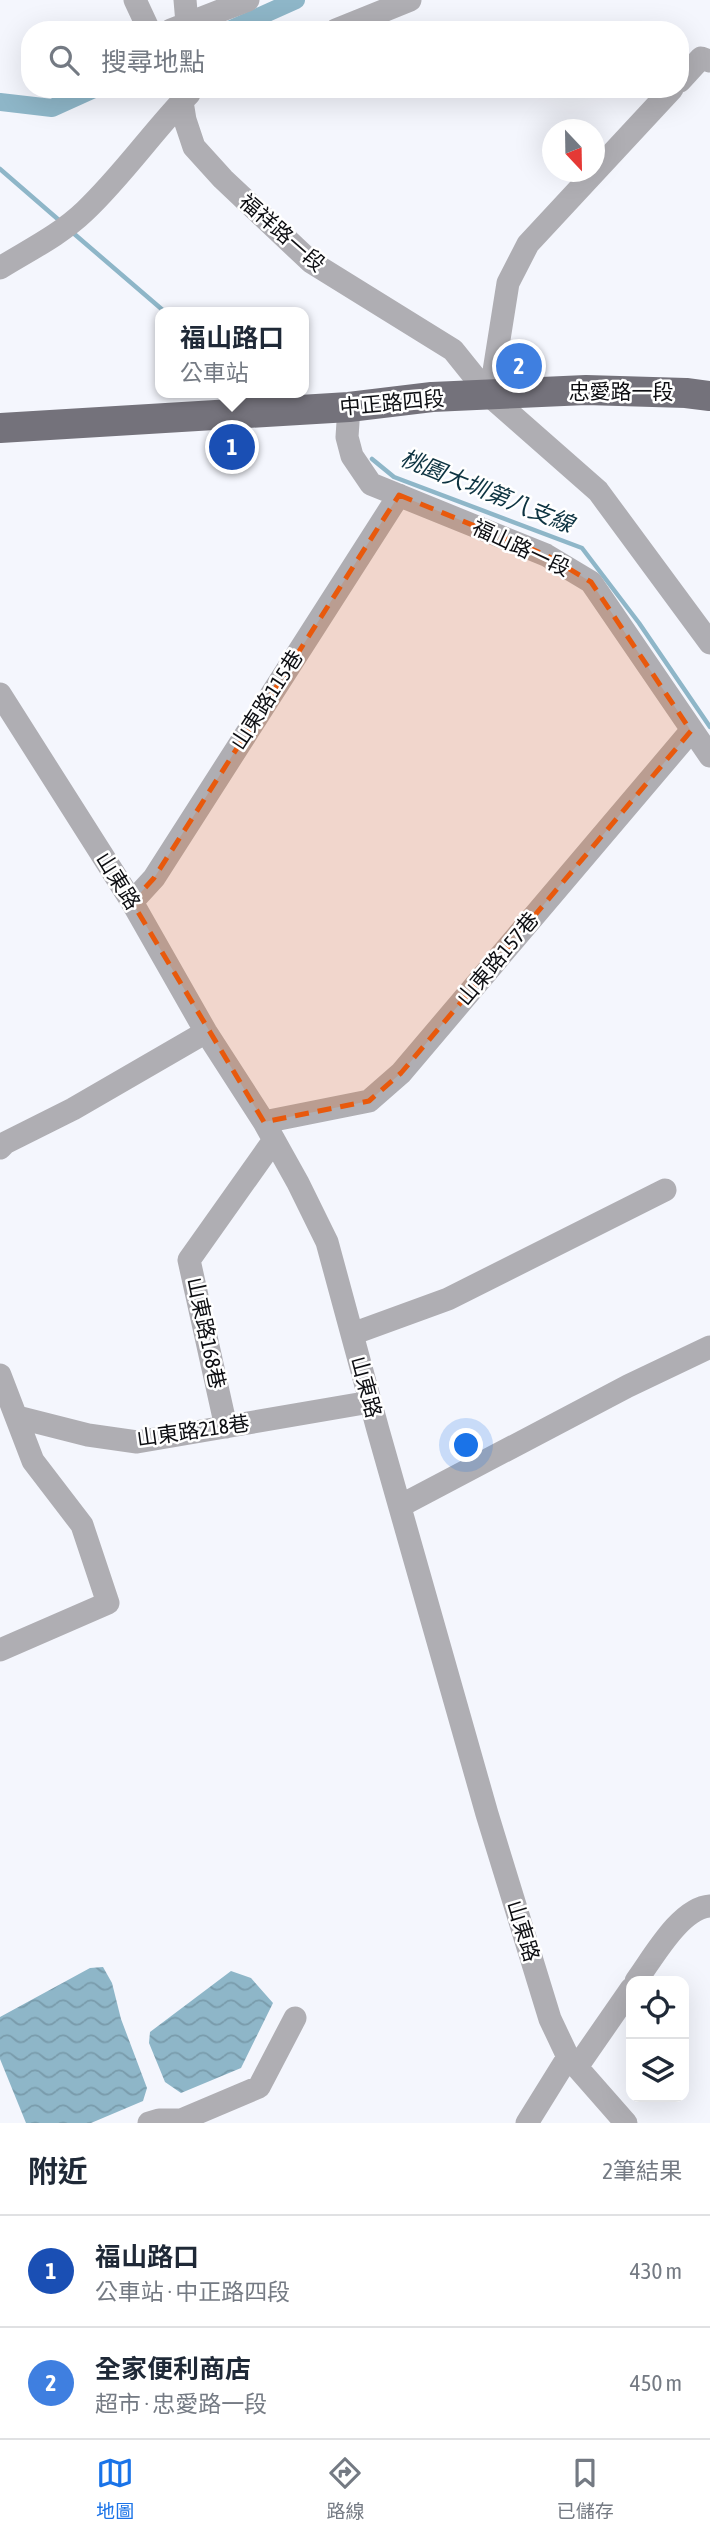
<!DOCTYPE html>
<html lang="zh-TW">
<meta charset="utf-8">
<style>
:root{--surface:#fff;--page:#f6f6f7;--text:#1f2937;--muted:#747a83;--line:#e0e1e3;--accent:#1a73e8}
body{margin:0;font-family:"Asap Condensed","Noto Sans TC",sans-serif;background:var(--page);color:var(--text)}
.controls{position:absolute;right:21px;bottom:21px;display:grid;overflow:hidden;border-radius:14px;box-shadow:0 7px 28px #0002}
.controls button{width:63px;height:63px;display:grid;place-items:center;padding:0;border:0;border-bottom:2px solid var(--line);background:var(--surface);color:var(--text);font:35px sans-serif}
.compass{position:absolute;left:542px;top:119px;width:63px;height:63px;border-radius:50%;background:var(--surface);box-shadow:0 7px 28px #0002;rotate:158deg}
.you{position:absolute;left:467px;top:1446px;width:24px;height:24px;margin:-18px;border:5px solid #fff;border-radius:50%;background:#1a73e8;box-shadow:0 0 0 10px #1a73e833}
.badge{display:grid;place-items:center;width:46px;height:46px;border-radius:50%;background:var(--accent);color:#fff;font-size:23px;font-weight:700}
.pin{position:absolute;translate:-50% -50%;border:4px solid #fff;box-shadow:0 2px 7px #0006}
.popup{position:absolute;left:155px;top:307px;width:154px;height:91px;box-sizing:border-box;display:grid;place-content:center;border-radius:14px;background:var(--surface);filter:drop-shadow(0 2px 5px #0005);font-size:23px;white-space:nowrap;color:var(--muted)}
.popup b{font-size:26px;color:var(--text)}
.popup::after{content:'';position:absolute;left:50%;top:100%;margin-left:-14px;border:14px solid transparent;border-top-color:var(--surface)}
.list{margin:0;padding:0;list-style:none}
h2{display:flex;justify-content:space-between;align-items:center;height:91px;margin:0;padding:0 28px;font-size:30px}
h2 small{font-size:23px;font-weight:400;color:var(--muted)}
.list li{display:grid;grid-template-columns:46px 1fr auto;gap:21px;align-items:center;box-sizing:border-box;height:112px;padding:0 28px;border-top:2px solid var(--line)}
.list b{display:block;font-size:26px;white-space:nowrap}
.list p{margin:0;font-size:23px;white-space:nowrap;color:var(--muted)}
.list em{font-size:23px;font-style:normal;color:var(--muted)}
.icon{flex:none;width:38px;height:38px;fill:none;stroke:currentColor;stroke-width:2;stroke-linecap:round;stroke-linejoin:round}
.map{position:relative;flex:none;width:710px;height:2123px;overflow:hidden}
.search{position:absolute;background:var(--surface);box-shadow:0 7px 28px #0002;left:21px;right:21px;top:21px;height:77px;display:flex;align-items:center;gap:18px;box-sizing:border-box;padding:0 24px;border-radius:28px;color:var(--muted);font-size:26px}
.sheet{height:315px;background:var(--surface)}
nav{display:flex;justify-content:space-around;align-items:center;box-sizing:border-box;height:98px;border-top:2px solid var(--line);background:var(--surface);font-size:19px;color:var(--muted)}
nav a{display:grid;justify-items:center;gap:4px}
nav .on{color:var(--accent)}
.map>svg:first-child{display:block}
.water{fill:url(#water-waves)}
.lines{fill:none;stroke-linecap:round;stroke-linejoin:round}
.stream{stroke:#8eb6c8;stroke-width:4.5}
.canal{stroke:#8eb6c8;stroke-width:18}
.minor{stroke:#afaeb3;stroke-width:23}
.major{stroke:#74727b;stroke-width:30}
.marked{fill:#e8590c;fill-opacity:0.2;stroke:#e8590c;stroke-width:5;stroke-dasharray:14 9;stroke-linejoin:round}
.labels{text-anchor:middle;stroke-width:5;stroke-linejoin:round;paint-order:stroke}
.street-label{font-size:21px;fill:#0d0e12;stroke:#fff}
.water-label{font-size:23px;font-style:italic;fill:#0d3341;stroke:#fff}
</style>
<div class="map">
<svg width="710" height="2123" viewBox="0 0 710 2123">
<defs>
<pattern id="water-waves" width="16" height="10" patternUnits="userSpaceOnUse" patternTransform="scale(1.75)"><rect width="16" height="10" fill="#8eb6c8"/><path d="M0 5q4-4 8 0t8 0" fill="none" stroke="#799bab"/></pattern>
</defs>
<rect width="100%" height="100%" fill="#f4f6fd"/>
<!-- water -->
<path class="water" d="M103 1967 112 1983 121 2019 147 2088 143 2101 91 2123H26L0 2059V2017L90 1968Z
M231 1971 251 1978 273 2003 241 2068 181 2093 165 2082 149 2043 150 2032Z"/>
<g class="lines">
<!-- stream -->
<path class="stream" d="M0 169 60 221
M72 232 165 312
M372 459 394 477 582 548 639 623 710 727"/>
<!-- canal -->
<path class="canal" d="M229 30 296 0
M0 102 52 108 94 89"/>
<!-- minor -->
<path class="minor" d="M135 0 149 30
M185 0 187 23
M171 30 248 0
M336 30 410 0
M680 81 701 58 710 61
M180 89 185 120 194 147 223 179 311 262 453 350 490 396 598 491 710 643
M0 268C29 250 60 235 85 211 123 175 153 131 189 94
M490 396 508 283 528 244 672 89
M349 407 347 437 352 456 371 484 546 555 591 582 710 756
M0 694 132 902 206 1032 264 1122 298 1183 327 1242 378 1430 487 1814 550 2019 568 2057 626 2123
M132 902 154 878 399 495
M264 1122 369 1101 401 1073 691 731
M0 1148 5 1143 73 1109 206 1032
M352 1334 448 1299 665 1190
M0 1375 33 1461 82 1525 108 1603 0 1650
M17 1417 88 1435 137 1442 370 1402
M226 1427 189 1260 274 1140
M400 1506 628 1386 710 1347
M636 1981C653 1958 680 1908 710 1906
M577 2067 631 1989
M149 2123 159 2120H181L259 2087 295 2018
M527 2123 568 2057"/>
<!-- major -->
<path class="major" d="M0 428 349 407 432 397 586 390 686 393 710 396"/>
</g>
<!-- marked area -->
<path class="marked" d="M399 495 546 555 591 582 691 731 401 1073 369 1101 264 1122 132 902 154 878Z"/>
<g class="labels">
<!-- street labels -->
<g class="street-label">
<text transform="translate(282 233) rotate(41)" y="7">福祥路一段</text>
<text x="621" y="399">忠愛路一段</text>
<text transform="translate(392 403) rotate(-5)" y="7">中正路四段</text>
<text transform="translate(521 548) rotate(25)" y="7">福山路一段</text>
<text transform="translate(267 700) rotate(-57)" y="7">山東路115巷</text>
<text transform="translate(118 881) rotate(58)" y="7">山東路</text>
<text transform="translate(498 959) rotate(-50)" y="7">山東路157巷</text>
<text transform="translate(206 1333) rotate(78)" y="7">山東路168巷</text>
<text transform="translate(366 1387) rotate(75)" y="7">山東路</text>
<text transform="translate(193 1431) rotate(-8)" y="7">山東路218巷</text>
<text transform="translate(523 1931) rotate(73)" y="7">山東路</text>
</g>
<!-- water labels -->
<g class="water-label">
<text transform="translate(487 491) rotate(22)" y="8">桃園大圳第八支線</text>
</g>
</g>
</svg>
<div class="controls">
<button><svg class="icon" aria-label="locate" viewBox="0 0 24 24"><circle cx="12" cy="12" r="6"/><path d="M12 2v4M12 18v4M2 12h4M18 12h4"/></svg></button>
<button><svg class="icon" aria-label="layers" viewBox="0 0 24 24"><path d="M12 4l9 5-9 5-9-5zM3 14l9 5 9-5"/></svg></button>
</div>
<svg class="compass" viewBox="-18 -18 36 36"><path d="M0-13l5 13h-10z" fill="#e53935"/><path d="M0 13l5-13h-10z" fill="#747a83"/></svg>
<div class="you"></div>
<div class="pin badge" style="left:232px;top:447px;background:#1a4fb4">1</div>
<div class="popup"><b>福山路口</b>公車站</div>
<div class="pin badge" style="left:519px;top:366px;background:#3f7fe0">2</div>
<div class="search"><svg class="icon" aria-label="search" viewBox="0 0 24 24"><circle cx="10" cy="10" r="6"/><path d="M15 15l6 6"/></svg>搜尋地點</div>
</div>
<section class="sheet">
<h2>附近<small>2筆結果</small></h2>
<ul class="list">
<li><span class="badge" style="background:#1a4fb4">1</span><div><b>福山路口</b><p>公車站 · 中正路四段</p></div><em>430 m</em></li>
<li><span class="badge" style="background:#3f7fe0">2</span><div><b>全家便利商店</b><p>超市 · 忠愛路一段</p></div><em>450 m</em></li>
</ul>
</section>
<nav>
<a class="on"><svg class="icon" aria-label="map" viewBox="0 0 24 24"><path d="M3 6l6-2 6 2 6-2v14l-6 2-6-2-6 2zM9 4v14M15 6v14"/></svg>地圖</a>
<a><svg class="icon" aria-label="directions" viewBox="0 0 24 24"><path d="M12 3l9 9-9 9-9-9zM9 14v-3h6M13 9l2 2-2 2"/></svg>路線</a>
<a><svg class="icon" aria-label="saved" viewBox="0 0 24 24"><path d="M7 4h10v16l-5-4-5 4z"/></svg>已儲存</a>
</nav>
